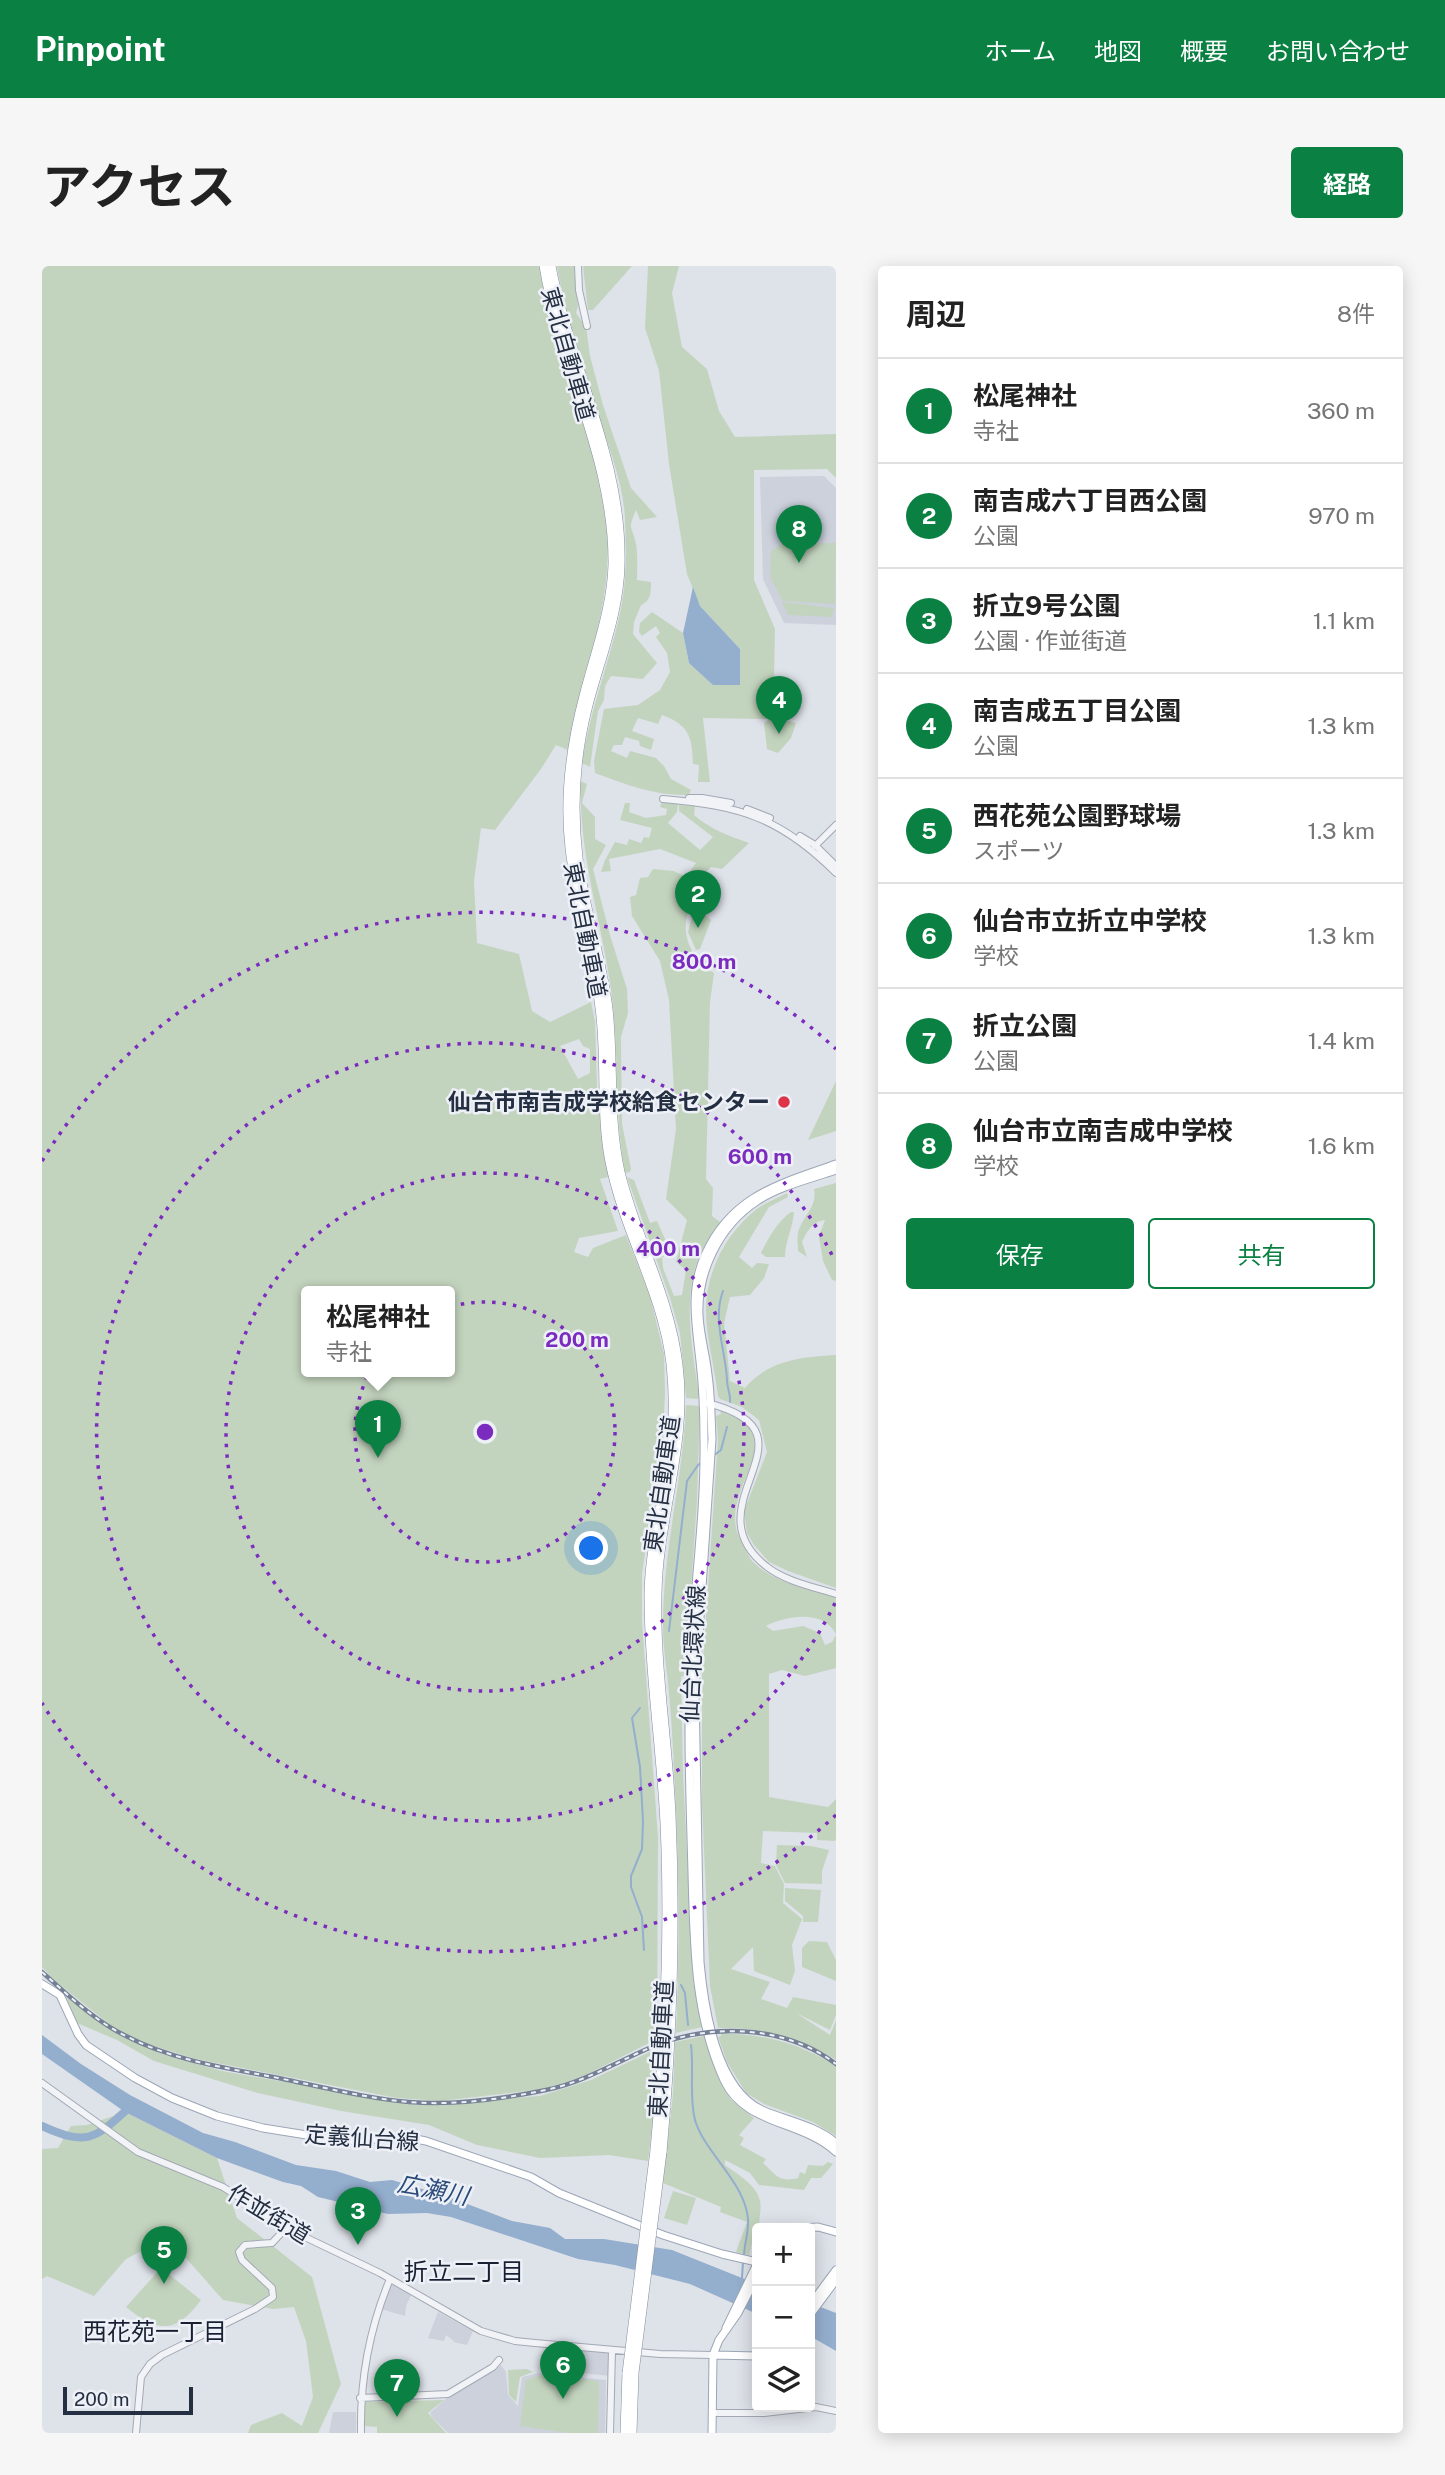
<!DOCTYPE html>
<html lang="ja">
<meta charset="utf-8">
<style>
:root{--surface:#fff;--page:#f6f6f6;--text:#222;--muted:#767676;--line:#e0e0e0;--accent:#0b8043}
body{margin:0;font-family:"Public Sans","Noto Sans JP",sans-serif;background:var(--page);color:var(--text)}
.controls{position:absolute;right:21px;bottom:21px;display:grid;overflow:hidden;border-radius:7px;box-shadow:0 4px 18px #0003}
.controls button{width:63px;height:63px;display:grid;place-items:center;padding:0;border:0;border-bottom:2px solid var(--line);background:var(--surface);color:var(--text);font:35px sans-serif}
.scale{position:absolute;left:21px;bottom:18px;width:130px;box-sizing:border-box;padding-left:7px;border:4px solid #252f42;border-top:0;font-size:19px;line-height:24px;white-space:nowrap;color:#252f42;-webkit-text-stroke:5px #edf1f7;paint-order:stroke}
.you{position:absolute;left:550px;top:1283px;width:24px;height:24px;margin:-18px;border:5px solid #fff;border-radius:50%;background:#1a73e8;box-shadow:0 0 0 10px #1a73e833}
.badge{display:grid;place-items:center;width:46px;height:46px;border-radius:50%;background:var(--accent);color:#fff;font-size:23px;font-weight:700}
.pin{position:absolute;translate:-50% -58px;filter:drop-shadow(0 2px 4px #0008)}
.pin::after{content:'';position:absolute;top:37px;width:24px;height:21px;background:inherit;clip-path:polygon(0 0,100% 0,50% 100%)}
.popup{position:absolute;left:259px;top:1020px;width:154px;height:91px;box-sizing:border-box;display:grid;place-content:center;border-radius:7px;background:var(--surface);filter:drop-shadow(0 2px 5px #0005);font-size:23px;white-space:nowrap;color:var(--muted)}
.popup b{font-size:26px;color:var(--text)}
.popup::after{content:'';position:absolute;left:50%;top:100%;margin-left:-14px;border:14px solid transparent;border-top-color:var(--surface)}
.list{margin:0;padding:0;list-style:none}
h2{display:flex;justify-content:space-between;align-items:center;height:91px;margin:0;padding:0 28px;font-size:30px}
h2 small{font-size:23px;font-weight:400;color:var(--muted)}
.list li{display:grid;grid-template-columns:46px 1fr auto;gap:21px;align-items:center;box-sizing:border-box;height:105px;padding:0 28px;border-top:2px solid var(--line)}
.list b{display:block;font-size:26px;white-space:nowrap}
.list p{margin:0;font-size:23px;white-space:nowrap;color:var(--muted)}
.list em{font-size:23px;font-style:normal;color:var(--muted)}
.actions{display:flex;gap:14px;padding:21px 28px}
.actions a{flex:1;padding:16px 0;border:2px solid var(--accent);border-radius:7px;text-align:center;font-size:24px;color:var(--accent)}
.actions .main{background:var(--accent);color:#fff}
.icon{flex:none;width:38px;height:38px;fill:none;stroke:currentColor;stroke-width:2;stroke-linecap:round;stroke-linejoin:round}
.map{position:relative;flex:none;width:794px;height:2167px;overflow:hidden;border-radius:7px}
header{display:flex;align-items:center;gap:42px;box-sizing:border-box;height:98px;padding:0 35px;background:var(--accent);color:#fff}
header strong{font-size:33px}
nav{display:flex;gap:38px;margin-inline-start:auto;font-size:24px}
.intro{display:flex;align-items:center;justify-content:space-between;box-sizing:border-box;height:168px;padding:0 42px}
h1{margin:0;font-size:49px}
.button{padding:18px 32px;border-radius:7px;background:var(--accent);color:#fff;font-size:24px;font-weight:700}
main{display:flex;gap:42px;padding:0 42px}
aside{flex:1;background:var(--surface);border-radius:7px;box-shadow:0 4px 18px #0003}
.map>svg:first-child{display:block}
.built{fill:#ccd1dc}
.green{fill:#c3d4be;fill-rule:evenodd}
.water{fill:#94aece}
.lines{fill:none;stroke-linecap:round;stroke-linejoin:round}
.stream{stroke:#94aece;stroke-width:2}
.river{stroke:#94aece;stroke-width:8}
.tertiary-casing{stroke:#a3a9b4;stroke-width:8}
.primary-casing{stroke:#9ca6b6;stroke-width:9}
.motorway-casing{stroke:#848ea2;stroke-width:10}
.tertiary{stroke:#f1f3f7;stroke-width:6}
.primary{stroke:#fff;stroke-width:7}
.motorway{stroke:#fff;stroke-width:9}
.rail-casing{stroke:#758095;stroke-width:4.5}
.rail{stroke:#edf1f7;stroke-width:2;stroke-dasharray:5;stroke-linecap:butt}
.motorway-bridge-casing{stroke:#848ea2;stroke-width:10;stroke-linecap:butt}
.motorway-bridge{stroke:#fff;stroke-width:9}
.ring{fill:none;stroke:#7b2cbf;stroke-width:3.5;stroke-dasharray:3.5 7}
.poi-dot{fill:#dd3448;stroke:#edf1f7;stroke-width:2.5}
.labels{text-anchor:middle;stroke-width:5;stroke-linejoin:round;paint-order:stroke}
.street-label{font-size:23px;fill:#252f42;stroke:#edf1f7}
.poi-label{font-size:23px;font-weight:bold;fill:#252f42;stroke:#edf1f7;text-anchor:end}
.water-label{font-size:24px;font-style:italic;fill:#2b4c7a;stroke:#edf1f7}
.neighbourhood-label{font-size:24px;fill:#182032;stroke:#edf1f7}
.centre{fill:#7b2cbf;stroke:#edf1f7;stroke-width:3.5}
.ring-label{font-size:21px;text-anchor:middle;font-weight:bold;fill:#7b2cbf;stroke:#edf1f7;stroke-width:5;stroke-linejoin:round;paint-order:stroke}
</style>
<header>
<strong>Pinpoint</strong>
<nav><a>ホーム</a><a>地図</a><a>概要</a><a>お問い合わせ</a></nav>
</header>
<div class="intro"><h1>アクセス</h1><a class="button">経路</a></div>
<main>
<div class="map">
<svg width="794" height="2167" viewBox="0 0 794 2167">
<rect width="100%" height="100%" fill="#dee2e9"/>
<!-- built -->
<path class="built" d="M782 210 794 222V359L742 357 721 313 718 211Z
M350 2017 369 2029 364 2040 363 2050 339 2043Z
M396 2046 431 2065 425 2079 411 2076 412 2075 404 2069 402 2075 386 2072Z
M528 2084 565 2086 569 2090V2110L520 2105 519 2101Z
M459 2099 464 2106 466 2129 476 2140 480 2111 497 2107 564 2114 563 2167H406L390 2151 388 2147 406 2131Z
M291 2146H314V2167H287Z"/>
<!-- green -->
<path class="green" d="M0 0H498C501 17 502 36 507 53 527 122 560 191 565 264 571 339 540 412 526 484L514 479 499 503 453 564 439 562 432 615 435 677 477 688 490 745 508 756 549 736 553 755 555 819 566 911 558 913 576 965 537 972 532 986 546 991 551 982 584 969 608 1030 622 1088 623 1127 620 1186 609 1245 600 1308V1356L616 1571 615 1773 540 1811 502 1823 399 1835 355 1832 154 1793 102 1777 72 1762 12 1714 0 1701ZM537 773 541 780 548 783V807L536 813 518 780ZM264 1026H408V1106H264Z
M515 0H532L536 40 534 47 544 61 548 90 561 139 589 222 615 251 598 254 594 244C585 265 590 259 594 278 596 290 595 303 595 314L609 316C609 326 609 335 599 339L592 356 591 368 615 397 601 413 569 410 563 420 562 434 556 445 548 501 540 497C548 442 570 391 580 337 585 309 584 280 583 252 581 217 567 181 556 149 540 100 523 50 515 0Z
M541 0H590L551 44H546Z
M606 0H637L630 27 640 81 665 103 677 145 693 171 794 168V212L785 203 712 204V314L733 363 732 410 724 453 661 452 668 516H656L657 499 651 498C650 470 647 459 620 449L616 458 596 452 590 465 612 473 609 484 598 480 597 475 583 471 580 479H572L569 485 585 492 588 485 614 492 622 500 629 513 649 524 647 529C613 530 585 519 553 507L552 495 562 443 596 439 618 424 628 406 625 387 614 371 618 367 614 360 600 370 597 366 598 357 610 346 641 367 647 397 697 419 698 383 658 340 645 308 627 198 617 105 603 62Z
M794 277 793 338 741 335 728 311 729 285 740 278Z
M740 336 792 342 790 351 746 349Z
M731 451 754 457 749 472 736 487 725 483 722 457Z
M539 515 545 518 540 537 553 551V573L564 579 551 603 568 669 585 723 586 747 579 771V780L580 858 589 903 588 906 583 907C572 849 577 790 570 731 561 658 536 589 539 515Z
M620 535 636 538 635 546 626 557 658 584 671 571 637 545V539L653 540 652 549C668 563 687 570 707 577L680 603 669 601 652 618 653 633C634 659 646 692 672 707L668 736 664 913 671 922 670 950 678 956C672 966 665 975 660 984 638 1029 651 1084 657 1131L655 1133 644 1132 638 1067 628 1032 585 911 592 914 608 957 615 955 630 989 620 991 621 1002 632 1030 640 1029 644 1004 634 996 645 954 624 933 634 863 627 734 618 695 590 650 588 631 594 629 598 612 606 611 611 603 632 605 644 611 654 597 618 583 567 593 569 605 559 606 563 594 573 576 585 579 587 573 599 577 602 571 607 572 610 562 578 554 583 537H588L587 546 604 552 624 549 625 543 618 541Z
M653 640 669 654 658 683 654 684 646 666Z
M794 815V865L766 874Z
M794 917V1015L790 1014 781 995 777 970 783 954C771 955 765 965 760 976L765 991 756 985C756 978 754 968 758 961 764 947 775 940 772 923Z
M745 927 746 931 727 941 697 991 710 1002 715 997 727 998 722 1012 708 1029 688 1031 682 1057 688 1115 703 1122C727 1094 759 1091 794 1089V1322L746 1305 727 1296 712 1279 705 1267 702 1245 725 1186 717 1154 700 1141 678 1133 676 1130C673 1102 664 1072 664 1044 664 1004 685 966 716 942 725 936 736 932 745 927Z
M749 946H752C751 962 743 975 743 991H724L719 987C727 971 735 956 749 946Z
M644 1139 658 1140 655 1235 643 1409 639 1411 641 1506 651 1714 660 1761 634 1767C638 1680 637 1593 632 1507 631 1477 629 1447 626 1417 624 1398 621 1379 621 1359 621 1283 641 1214 644 1139Z
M678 1145C751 1169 685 1215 694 1262 695 1267 698 1273 701 1277 704 1283 706 1291 711 1296 732 1317 767 1323 794 1332V1368C780 1343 745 1350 724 1360L731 1365 761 1360 778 1367 783 1379 790 1376 794 1369V1402L763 1410 740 1404 727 1408V1531L786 1541 794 1533V1573L793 1575 775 1574V1567L721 1565 719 1597 733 1600 742 1618 741 1637 760 1653 750 1679 753 1705 748 1719 712 1705 711 1681 689 1703 728 1716 719 1733 745 1742 751 1731 794 1739V1749L788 1764 754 1747 788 1769 794 1754V1794C756 1770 720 1762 676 1762L668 1720 660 1539V1410L676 1173 674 1150 679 1148Z
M735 1579 769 1580 787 1584 780 1605V1618L743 1617 734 1599Z
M743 1622 779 1624 776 1656H761V1650L743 1635Z
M767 1675 785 1676 794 1694V1715L760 1701V1682Z
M24 1730 75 1768 120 1788 180 1805 375 1839 498 1830 549 1814 614 1783V1829L606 1895 567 1889 498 1892 435 1879 387 1859 299 1845 216 1827 112 1795 75 1774 35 1757Z
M679 1767C724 1769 755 1776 794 1800V1870L771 1856 722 1838 704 1827 685 1796 676 1771 679 1770Z
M662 1770 673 1801 688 1833 712 1852 697 1869 702 1872 698 1879 724 1893 721 1897C734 1908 735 1917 756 1912L758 1906 763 1908 766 1899 781 1900 786 1896 791 1898 779 1912H769L762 1924 717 1919 708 1907 683 1894V1899C695 1908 715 1919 718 1935 720 1944 716 1953 718 1962H715V1967L712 1969 707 1989 694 1986 705 1956 678 1946 679 1941 621 1917 631 1828 633 1776Z
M83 1846 175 1892 195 1952 270 2011 299 2118 276 2167H206L209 2159 240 2147 260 2160 271 2131 264 2075 252 2041 231 2043 181 2034 144 1992 111 1979 84 1993 52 2030 5 2010 0 2013V1883L16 1882 29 1860 45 1859Z
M631 1925 654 1932 645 1959 622 1952Z
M119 2002 159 2034C134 2068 116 2067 84 2041Z
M485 2103 491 2106 478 2111 474 2136 467 2129 466 2104Z
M499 2109 557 2115 556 2167H525L478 2160 484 2114Z
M402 2134 386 2147 404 2167H335V2161L322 2160 320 2138 324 2136Z"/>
<!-- water -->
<path class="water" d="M651 321 658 340 698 383V419H671L647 397 641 367Z
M0 1769 39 1798 88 1829 161 1867 193 1876 254 1899 294 1905 328 1916 350 1914 407 1931 470 1955 508 1962 523 1973H562L630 1984 715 2018V2048L648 2018 573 1999 536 1993 409 1951 385 1947 346 1948 276 1931 259 1920 241 1916 175 1892 83 1846 0 1788Z
M768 2037 794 2047V2085L768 2070Z"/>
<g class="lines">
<!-- stream -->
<path class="stream" d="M681 1025C670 1054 684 1086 685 1114 685 1122 689 1129 688 1136
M671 1190 679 1184 685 1161
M627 1365 645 1215 656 1199 660 1196
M598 1442 590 1452 598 1501 601 1555 600 1583 589 1610V1621L600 1651 602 1684
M639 1719 643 1727 646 1759
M649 1779C652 1804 647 1831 653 1854 662 1886 703 1916 706 1953 707 1966 702 1978 702 1991
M700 2012 701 1996"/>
<!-- river -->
<path class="river" d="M0 1860C48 1882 54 1871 90 1839"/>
<defs>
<path id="tertiary" d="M536 0 537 24 545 60
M647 532H660L689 537
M621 533C698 540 738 551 794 607
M705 543 728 552
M758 570 773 579 794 600
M773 580 794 559
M665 1137C786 1167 645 1238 724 1300 742 1315 772 1321 794 1328
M0 1817 96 1886 181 1921 244 1962 338 2007 439 2065 473 2075 493 2077 618 2088 671 2089
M318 2132 406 2128 451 2101 457 2094
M670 2147H722L774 2141 794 2145
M94 2167 99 2111 108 2098 120 2089 213 2043 231 2031 230 2022 200 1994 197 1986 203 1979 230 1977 244 1962
M319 2167C318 2115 328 2061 348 2013
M568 2167 570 2084"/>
<path id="primary" d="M794 898C738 918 690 929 663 989 647 1025 654 1057 658 1095 661 1121 662 1148 662 1174 663 1245 653 1315 649 1385 645 1459 648 1533 650 1607 652 1678 652 1748 682 1814 703 1860 760 1854 794 1886
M794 904C768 913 738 920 715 935 677 960 655 1006 657 1050 658 1070 664 1089 666 1109 669 1130 669 1151 670 1173L653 1425 658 1696C662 1741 674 1823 720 1844 745 1855 773 1859 794 1877
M0 1718 18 1729 36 1768 44 1779 93 1812 130 1832 175 1850 221 1862 302 1875 364 1871 384 1875 489 1911 517 1927 621 1969 680 1988 715 1996
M757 1962 776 1961 794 1966
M768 2039 794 2004
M768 2049 794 2014
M684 2062 715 1998
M671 2089 715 2090
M670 2167 671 2089 677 2074 696 2047 715 2010"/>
<path id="motorway" d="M502 0C519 102 572 194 571 298 570 343 553 387 542 430 529 479 522 531 528 582 534 636 552 688 558 742 565 793 558 845 568 896 582 966 621 1027 629 1098 632 1126 632 1156 629 1184 622 1232 608 1279 607 1327 607 1404 619 1480 623 1557 628 1666 623 1775 613 1884
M509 0C528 101 581 194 578 299 577 347 558 393 546 439 533 489 530 540 536 592 542 643 560 692 566 743 572 797 566 852 578 906 594 972 628 1031 636 1099 646 1177 616 1251 615 1328 613 1402 626 1476 629 1549 634 1662 630 1774 620 1886
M583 2167 585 2107
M590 2167 592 2107"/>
</defs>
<!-- tertiary casing -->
<use href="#tertiary" class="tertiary-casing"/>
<!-- primary casing -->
<use href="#primary" class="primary-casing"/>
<!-- motorway casing -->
<use href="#motorway" class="motorway-casing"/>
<!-- tertiary -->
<use href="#tertiary" class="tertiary"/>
<!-- primary -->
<use href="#primary" class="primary"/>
<!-- motorway -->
<use href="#motorway" class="motorway"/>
<defs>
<path id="rail" d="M0 1706C26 1729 53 1755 84 1770 128 1793 178 1801 226 1810 273 1819 320 1832 367 1836 412 1840 460 1833 504 1824 543 1816 576 1795 612 1780 670 1757 743 1759 794 1798"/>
</defs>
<!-- rail casing -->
<use href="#rail" class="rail-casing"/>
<!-- rail -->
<use href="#rail" class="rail"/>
<defs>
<path id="motorway-bridge" d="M585 2107 613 1884
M592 2107 620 1886"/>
</defs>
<!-- motorway-bridge casing -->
<use href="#motorway-bridge" class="motorway-bridge-casing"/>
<!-- motorway-bridge -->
<use href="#motorway-bridge" class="motorway-bridge"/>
</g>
<!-- distance rings -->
<g class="ring">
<circle cx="443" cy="1166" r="130"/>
<circle cx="443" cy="1166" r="259"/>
<path d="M793 1337A389 389 0 1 1 793 995"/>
<path d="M794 1549A519 519 0 0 1 0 1437M0 895A519 519 0 0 1 794 783"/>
</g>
<!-- markers -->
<circle class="poi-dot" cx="742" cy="836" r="7"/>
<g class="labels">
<!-- street labels -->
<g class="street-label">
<text transform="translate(526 88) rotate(74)" y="8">東北自動車道</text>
<text transform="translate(543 664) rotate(79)" y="8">東北自動車道</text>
<text transform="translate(620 1218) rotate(-82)" y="8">東北自動車道</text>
<text transform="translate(651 1388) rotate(-87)" y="8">仙台北環状線</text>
<text transform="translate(619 1783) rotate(-87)" y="8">東北自動車道</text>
<text transform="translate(320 1872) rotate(4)" y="8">定義仙台線</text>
<text transform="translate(227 1948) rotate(31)" y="8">作並街道</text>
</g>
<!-- poi labels -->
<g class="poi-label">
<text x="728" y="844">仙台市南吉成学校給食センター</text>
</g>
<!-- water labels -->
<g class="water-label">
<text transform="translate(391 1924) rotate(11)" y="8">広瀬川</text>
</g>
<!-- neighbourhood labels -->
<g class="neighbourhood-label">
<text x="422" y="2014">折立二丁目</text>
<text x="113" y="2074">西花苑一丁目</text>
</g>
</g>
<circle cx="443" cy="1166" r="10" class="centre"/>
<g class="ring-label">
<text x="662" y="703">800 m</text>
<text x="718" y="898">600 m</text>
<text x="626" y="990">400 m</text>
<text x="535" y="1081">200 m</text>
</g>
</svg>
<div class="controls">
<button>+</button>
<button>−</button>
<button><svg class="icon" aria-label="layers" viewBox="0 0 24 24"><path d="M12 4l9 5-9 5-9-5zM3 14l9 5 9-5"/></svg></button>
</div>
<div class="scale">200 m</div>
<div class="you"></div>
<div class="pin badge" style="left:336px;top:1192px">1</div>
<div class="popup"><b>松尾神社</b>寺社</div>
<div class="pin badge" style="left:656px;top:662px">2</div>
<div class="pin badge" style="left:316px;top:1979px">3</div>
<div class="pin badge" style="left:737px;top:468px">4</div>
<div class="pin badge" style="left:122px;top:2018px">5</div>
<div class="pin badge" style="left:521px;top:2133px">6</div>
<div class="pin badge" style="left:355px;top:2151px">7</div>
<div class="pin badge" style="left:757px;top:297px">8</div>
</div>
<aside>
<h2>周辺<small>8件</small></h2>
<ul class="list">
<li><span class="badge">1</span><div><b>松尾神社</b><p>寺社</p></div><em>360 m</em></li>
<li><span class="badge">2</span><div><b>南吉成六丁目西公園</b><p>公園</p></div><em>970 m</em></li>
<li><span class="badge">3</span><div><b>折立9号公園</b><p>公園 · 作並街道</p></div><em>1.1 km</em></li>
<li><span class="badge">4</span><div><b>南吉成五丁目公園</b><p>公園</p></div><em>1.3 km</em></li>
<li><span class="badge">5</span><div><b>西花苑公園野球場</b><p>スポーツ</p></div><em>1.3 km</em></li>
<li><span class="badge">6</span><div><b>仙台市立折立中学校</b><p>学校</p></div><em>1.3 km</em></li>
<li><span class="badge">7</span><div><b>折立公園</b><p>公園</p></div><em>1.4 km</em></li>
<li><span class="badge">8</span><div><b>仙台市立南吉成中学校</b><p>学校</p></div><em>1.6 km</em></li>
</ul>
<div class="actions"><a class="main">保存</a><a>共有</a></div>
</aside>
</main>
